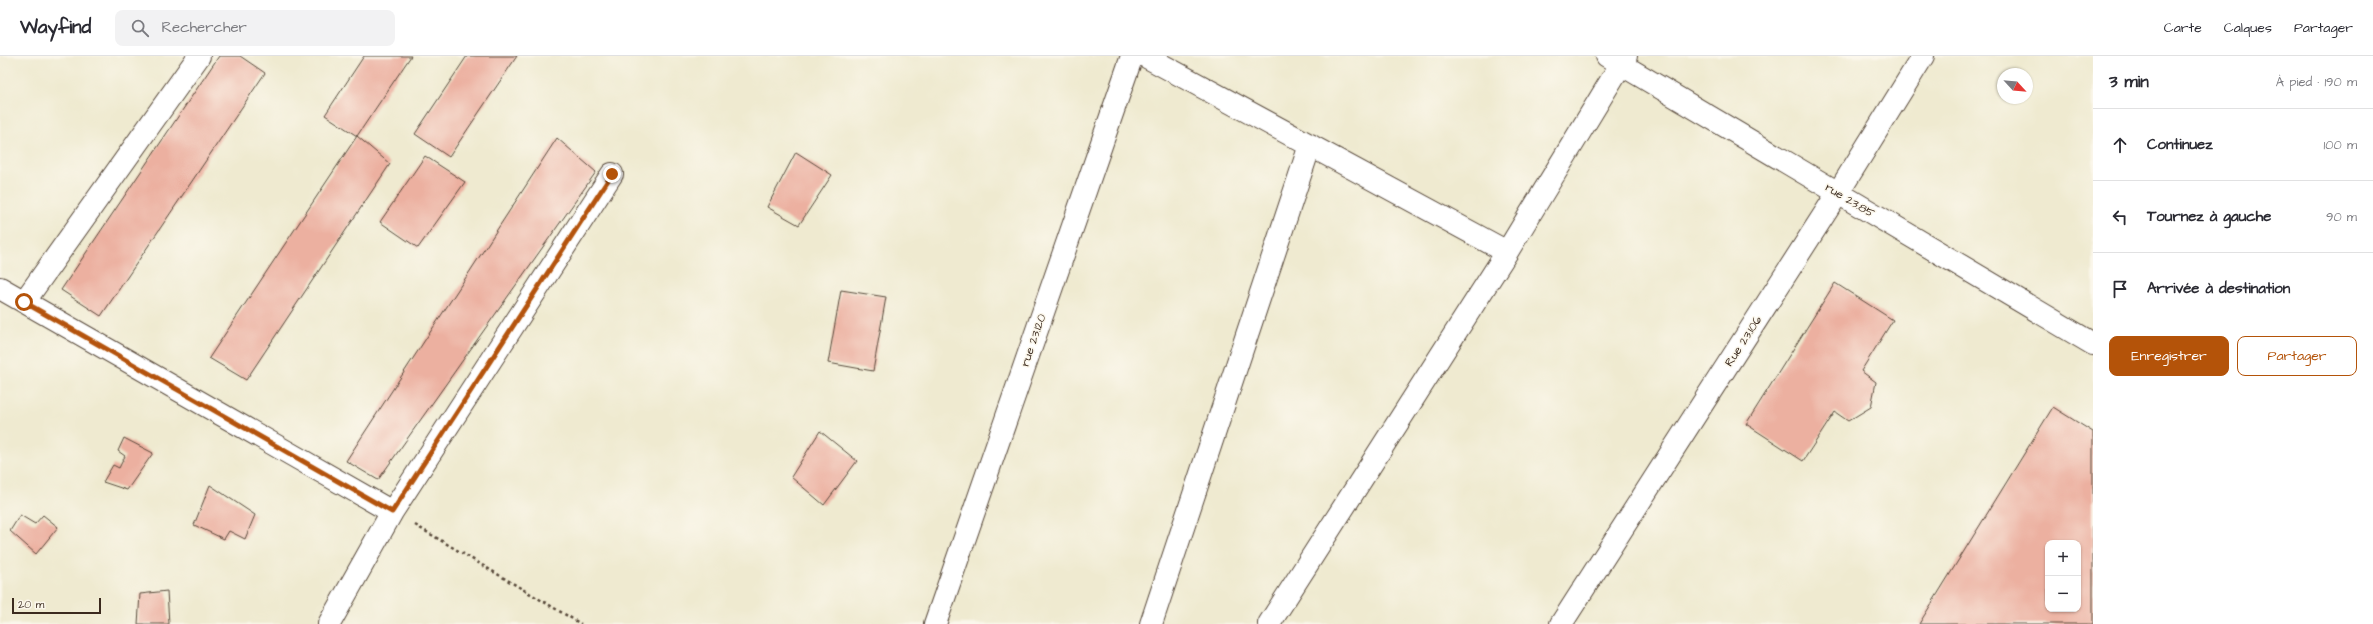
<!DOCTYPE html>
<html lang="fr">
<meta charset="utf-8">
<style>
:root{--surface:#fff;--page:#f2f2f3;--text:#2b2b33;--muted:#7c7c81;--line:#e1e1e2;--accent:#b45309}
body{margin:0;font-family:"Architects Daughter",sans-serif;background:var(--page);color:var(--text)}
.controls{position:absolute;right:12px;bottom:12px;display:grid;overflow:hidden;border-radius:8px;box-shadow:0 1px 3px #0004}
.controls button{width:36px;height:36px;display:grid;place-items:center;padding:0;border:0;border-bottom:1px solid var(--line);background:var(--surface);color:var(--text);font:20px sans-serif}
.compass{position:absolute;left:1997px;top:12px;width:36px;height:36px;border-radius:50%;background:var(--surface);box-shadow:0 1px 3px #0004;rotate:116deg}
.scale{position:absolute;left:12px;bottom:10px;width:89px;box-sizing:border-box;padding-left:4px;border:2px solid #3b2a1e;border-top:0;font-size:11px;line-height:14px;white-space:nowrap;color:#3b2a1e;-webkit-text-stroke:3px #fbf7ec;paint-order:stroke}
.stop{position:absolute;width:12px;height:12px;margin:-9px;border:3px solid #b45309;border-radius:50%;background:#fff}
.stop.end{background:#b45309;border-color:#fff;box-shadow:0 1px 4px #0008}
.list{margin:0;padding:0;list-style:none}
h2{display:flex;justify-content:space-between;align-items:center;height:52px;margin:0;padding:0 16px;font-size:17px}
h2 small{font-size:13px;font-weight:400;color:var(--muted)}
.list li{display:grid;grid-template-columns:26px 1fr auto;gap:12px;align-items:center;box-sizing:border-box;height:72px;padding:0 16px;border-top:1px solid var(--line)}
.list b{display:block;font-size:15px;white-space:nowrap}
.list em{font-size:13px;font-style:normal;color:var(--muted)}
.actions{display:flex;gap:8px;padding:12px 16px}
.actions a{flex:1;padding:9px 0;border:1px solid var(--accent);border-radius:8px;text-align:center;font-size:14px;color:var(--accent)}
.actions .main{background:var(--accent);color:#fff}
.icon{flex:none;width:22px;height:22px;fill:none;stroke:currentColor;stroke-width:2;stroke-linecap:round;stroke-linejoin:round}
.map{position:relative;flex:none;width:2093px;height:568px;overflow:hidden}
header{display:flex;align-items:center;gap:24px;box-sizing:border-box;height:56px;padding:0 20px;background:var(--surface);border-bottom:1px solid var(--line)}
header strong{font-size:19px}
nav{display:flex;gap:22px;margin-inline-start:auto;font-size:14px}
.search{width:280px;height:36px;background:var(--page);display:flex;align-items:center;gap:10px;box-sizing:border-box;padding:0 14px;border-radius:8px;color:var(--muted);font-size:15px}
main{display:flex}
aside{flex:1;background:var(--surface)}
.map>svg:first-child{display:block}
.building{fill:#ecb0a0;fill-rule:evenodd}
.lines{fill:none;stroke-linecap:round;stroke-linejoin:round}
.minor-casing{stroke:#564739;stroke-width:24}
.path{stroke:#564739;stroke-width:2.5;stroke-dasharray:3 3;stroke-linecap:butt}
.minor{stroke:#fff;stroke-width:22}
.route{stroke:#b45309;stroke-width:5}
.labels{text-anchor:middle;stroke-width:3;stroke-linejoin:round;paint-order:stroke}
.street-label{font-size:12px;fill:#3b2a1e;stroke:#fbf7ec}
</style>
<header>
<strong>Wayfind</strong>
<div class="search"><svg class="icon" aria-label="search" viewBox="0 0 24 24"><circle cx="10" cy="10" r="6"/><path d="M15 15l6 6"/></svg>Rechercher</div>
<nav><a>Carte</a><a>Calques</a><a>Partager</a></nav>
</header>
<main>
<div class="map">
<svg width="2093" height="568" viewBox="0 0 2093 568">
<rect width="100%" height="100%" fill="#fbf7ec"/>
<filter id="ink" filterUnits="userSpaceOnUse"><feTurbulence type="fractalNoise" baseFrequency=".025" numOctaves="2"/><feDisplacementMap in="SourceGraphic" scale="8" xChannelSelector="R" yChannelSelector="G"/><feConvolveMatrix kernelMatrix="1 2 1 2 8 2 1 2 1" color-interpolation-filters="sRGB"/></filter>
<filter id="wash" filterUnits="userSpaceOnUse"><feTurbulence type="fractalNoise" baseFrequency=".012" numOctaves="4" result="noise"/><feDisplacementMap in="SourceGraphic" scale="16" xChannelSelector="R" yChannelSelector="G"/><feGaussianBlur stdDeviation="0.9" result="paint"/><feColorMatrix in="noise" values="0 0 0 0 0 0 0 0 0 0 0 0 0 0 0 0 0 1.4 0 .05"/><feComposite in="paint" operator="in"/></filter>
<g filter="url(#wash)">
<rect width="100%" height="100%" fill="#efead0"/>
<g id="blocks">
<!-- building -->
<path class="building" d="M219 0H240L265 17 101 260 61 234Z
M364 0H411L357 80 325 59Z
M467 0H517L449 101 415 78Z
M357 80 390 108 246 324 209 302Z
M557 82 596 116 378 424 346 405Z
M796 96 832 119 799 169 767 151Z
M425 100 465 126 418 192 380 166Z
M1835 227 1893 264 1861 315 1876 326 1871 351 1848 365 1835 356 1803 405 1746 368Z
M841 234 886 241 873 315 828 307Z
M2053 351 2093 376V568H1919ZM2048 487H2078V553H2048Z
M820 375 857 405 824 449 791 421Z
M124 382 153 397 127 434 103 426 113 409 119 412 125 400 118 395Z
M210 429 255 459 245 483 229 475 224 483 194 469Z
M20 459 35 468 43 459 58 471 36 498 10 475Z
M167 535 169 568H138L140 538Z"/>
</g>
</g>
<g filter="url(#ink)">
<use href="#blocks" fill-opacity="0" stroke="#564739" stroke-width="1"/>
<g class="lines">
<defs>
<path id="minor" d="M1145 0 1507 196
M1607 0 2093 288
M0 232 392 456
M24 246 199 0
M329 568 392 456 612 118
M935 568 1132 0
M1151 568 1310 89
M1269 568 1507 196 1626 0
M1561 568 1838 137 1923 0"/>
</defs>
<!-- minor casing -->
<use href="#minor" class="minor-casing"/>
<!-- path -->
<path class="path" d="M415 469 581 568"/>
<!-- minor -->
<use href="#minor" class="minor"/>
</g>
</g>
<g class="lines" filter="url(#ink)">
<!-- route -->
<path class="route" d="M24 246 392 456 612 118"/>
</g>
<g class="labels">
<!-- street labels -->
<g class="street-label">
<text transform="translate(1850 144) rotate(31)" y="4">rue 23.85</text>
<text transform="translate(1033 284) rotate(-71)" y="4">rue 23.120</text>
<text transform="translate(1743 285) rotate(-57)" y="4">Rue 23.106</text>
</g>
</g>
</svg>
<div class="controls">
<button>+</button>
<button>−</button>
</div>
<svg class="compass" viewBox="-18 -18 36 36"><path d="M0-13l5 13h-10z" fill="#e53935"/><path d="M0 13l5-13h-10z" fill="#7c7c81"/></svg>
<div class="scale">20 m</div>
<div class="stop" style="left:24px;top:246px"></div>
<div class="stop end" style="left:612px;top:118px"></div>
</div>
<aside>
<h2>3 min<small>À pied · 190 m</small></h2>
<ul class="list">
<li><svg class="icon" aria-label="ahead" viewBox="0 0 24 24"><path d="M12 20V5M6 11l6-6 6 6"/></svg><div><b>Continuez</b></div><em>100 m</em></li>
<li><svg class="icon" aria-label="left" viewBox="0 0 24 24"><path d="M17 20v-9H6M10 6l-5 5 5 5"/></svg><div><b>Tournez à gauche</b></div><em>90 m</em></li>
<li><svg class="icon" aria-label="arrive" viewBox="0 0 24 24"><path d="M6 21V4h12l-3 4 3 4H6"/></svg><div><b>Arrivée à destination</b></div></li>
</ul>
<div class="actions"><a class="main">Enregistrer</a><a>Partager</a></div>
</aside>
</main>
